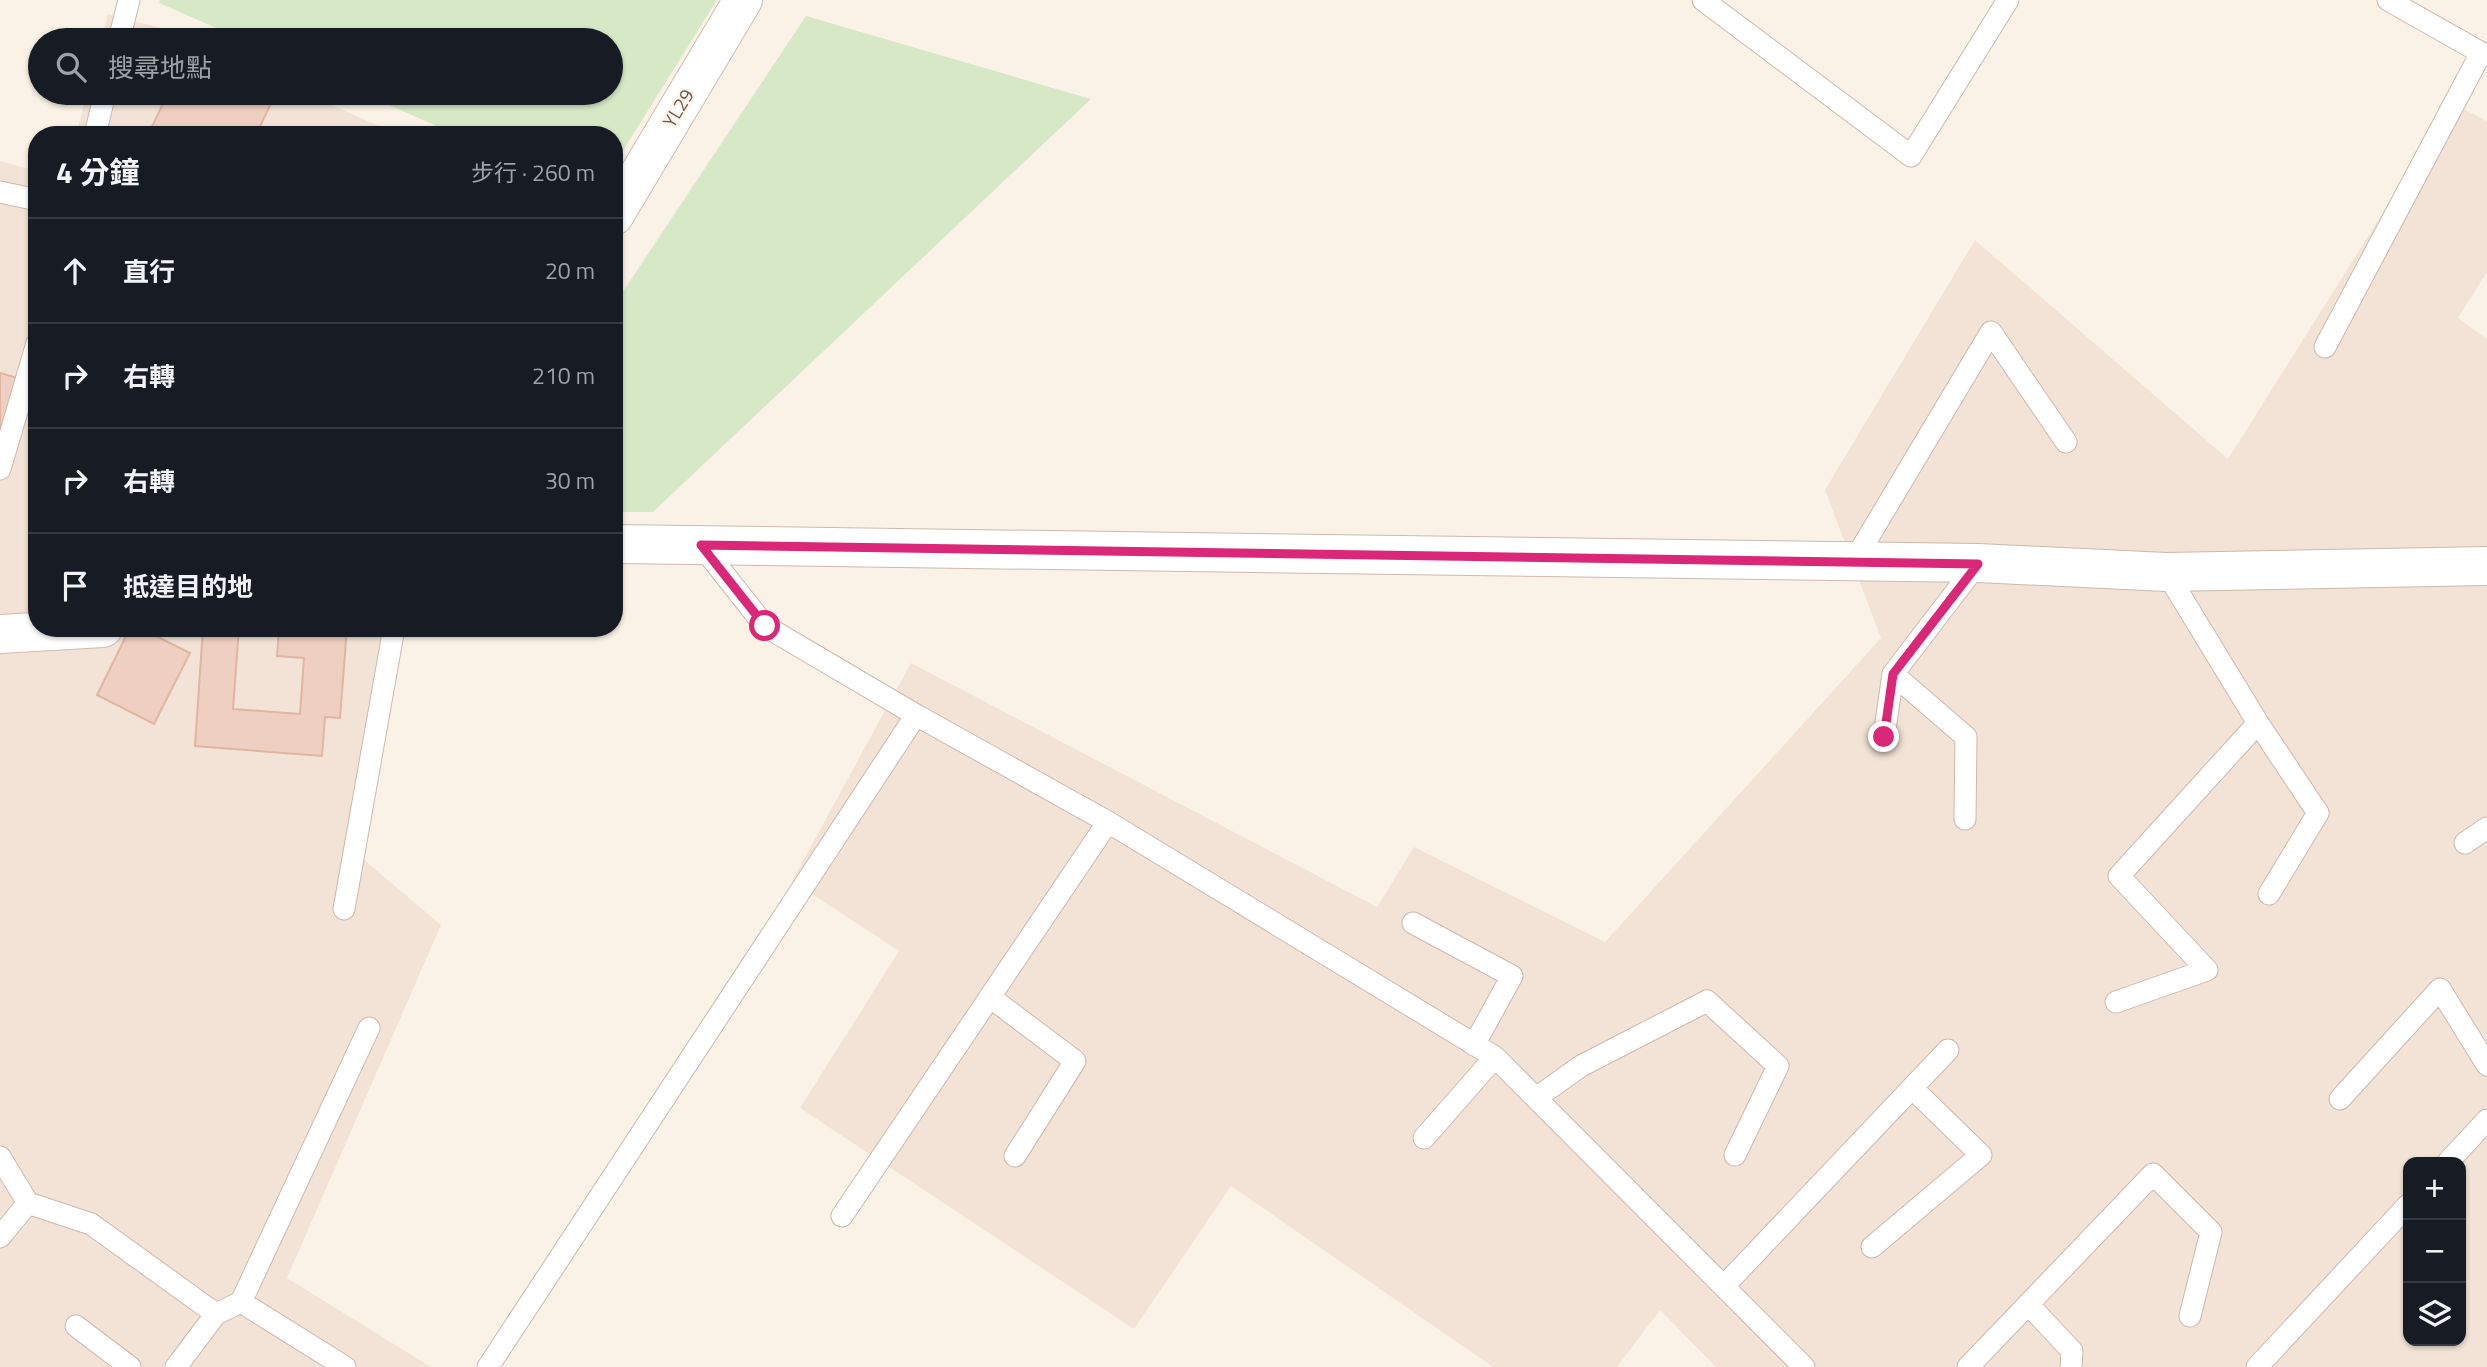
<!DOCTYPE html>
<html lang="zh-TW">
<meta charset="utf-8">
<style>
:root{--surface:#171b24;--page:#20242c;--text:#f1f3f6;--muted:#9ea1a6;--line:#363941}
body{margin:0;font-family:"Titillium Web","Noto Sans TC",sans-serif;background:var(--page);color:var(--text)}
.controls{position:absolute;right:21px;bottom:21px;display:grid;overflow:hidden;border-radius:14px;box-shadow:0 2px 5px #0004}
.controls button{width:63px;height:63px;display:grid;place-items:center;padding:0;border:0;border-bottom:2px solid var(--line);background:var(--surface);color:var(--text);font:35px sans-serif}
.stop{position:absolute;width:21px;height:21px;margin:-16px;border:5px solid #db2777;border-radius:50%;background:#fff}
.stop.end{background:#db2777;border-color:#fff;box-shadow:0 2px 7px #0008}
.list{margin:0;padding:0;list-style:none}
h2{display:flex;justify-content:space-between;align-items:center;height:91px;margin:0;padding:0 28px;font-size:30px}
h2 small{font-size:23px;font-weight:400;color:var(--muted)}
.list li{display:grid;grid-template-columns:46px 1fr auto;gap:21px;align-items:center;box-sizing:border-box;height:105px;padding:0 28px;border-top:2px solid var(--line)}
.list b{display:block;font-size:26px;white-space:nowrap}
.list em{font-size:23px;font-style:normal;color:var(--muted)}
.icon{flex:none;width:38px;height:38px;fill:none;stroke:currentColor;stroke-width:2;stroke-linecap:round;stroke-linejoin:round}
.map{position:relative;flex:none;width:2487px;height:1367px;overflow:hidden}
.search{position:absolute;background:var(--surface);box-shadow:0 2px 5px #0004;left:28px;top:28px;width:595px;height:77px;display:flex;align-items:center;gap:18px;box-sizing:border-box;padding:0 24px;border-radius:38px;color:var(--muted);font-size:26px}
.panel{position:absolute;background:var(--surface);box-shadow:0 2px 5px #0004;left:28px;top:126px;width:595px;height:511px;border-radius:28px}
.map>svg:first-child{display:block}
.residential{fill:#f2e3d6;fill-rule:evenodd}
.green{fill:#d7e8c7}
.building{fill:#efcfc1;stroke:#e0b5a2;stroke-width:2}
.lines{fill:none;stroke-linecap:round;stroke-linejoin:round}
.lane-casing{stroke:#ccb9ae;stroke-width:23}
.street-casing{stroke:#ccb9ae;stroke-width:40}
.secondary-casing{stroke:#d1bbaf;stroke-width:40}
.lane{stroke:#fff;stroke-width:21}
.street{stroke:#fff;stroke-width:38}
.secondary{stroke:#fff;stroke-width:38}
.route{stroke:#db2777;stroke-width:9}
.labels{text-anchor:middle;stroke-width:5;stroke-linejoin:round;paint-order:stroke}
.street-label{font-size:19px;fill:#73584d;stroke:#fef6ee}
</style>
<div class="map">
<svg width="2487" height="1367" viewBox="0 0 2487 1367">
<rect width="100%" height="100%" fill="#fbf2e7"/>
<!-- residential -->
<path class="residential" d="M108 14 164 29 188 40H101Z
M87 93H305L399 135H76Z
M2452 103 2487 121V272L2458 318 2487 339V1367H1716L1660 1310 1617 1367H1493L1231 1186 1134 1329 800 1108 899 951 792 881 911 663 1377 907 1414 847 1605 942 1881 638 1825 490 1975 240 2228 459ZM2408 1162H2461V1341H2408Z
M0 161 37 171V628H385L357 854 441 925 287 1278 431 1367H0Z"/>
<!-- green -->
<path class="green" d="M160 0H717L614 165V135H457L362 93H611V40H244L159 3Z
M806 16 1091 99 653 512H614V305Z"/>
<!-- building -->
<path class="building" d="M168 93H260L273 99 256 135H148Z
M0 373 21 379 0 435Z
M130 628H140L190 653 154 724 97 695Z
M203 628H239L233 709 300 714 304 658 277 656 279 628H347L340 718 325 717 322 756 195 746Z"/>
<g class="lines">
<defs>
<path id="lane" d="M1703 0 1911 156 2008 0
M2388 0 2487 56
M119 40 129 0
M95 135 105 93
M0 192 37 200
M2325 347 2481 53
M0 469 37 343
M701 545 765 626 916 715 1108 822 1495 1057 1804 1367
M1854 561 1991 332 2066 442
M1893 674 1966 737 1965 819
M2258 723 2318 813 2269 894
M1884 736 1893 674 1978 563
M2465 843 2487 828
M344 909 394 628
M1413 923 1512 976 1474 1045
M990 997 1075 1061 1015 1156
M2116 1002 2207 970 2119 876 2258 723 2166 572
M1536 1098 1581 1066 1707 1001 1778 1066 1735 1155
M2340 1099 2440 989 2487 1065
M1424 1138 1495 1057
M0 1157 28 1203 91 1224 216 1314 241 1302
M2448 1162 2487 1120
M842 1216 1108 822
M0 1237 28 1203
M1872 1247 1981 1155 1912 1088
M1724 1286 1948 1050
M2028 1304 2072 1351 2071 1367
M76 1326 130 1367
M176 1367 216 1314
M345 1367 241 1302 369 1028
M488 1367 916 715
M1968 1367 2153 1174 2211 1232 2190 1316
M2257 1367 2408 1205"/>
<path id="street" d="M614 544 1978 563 2166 572 2487 566"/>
<path id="secondary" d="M614 216 743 0
M0 634 103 628"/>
</defs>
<!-- lane casing -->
<use href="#lane" class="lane-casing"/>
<!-- street casing -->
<use href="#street" class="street-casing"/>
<!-- secondary casing -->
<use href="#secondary" class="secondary-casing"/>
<!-- lane -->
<use href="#lane" class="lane"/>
<!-- street -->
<use href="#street" class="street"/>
<!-- secondary -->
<use href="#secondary" class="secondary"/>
</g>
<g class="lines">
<!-- route -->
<path class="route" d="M765 626 701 545 1978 564 1893 674 1884 737"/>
</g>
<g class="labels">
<!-- street labels -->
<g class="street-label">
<text transform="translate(678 108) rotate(-59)" y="7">YL29</text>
</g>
</g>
</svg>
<div class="controls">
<button>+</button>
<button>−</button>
<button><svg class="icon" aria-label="layers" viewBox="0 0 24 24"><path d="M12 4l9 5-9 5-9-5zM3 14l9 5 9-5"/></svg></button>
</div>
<div class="stop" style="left:765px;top:626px"></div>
<div class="stop end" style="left:1884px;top:737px"></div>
<div class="search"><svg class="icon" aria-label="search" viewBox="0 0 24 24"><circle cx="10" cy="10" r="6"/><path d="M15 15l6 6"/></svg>搜尋地點</div>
<section class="panel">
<h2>4 分鐘<small>步行 · 260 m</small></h2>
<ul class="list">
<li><svg class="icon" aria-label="ahead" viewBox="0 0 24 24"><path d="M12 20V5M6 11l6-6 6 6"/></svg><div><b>直行</b></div><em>20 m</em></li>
<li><svg class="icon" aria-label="right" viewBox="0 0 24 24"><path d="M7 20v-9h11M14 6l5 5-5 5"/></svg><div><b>右轉</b></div><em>210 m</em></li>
<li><svg class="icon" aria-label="right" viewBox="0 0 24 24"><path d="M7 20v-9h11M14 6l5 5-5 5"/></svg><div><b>右轉</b></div><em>30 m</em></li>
<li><svg class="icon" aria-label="arrive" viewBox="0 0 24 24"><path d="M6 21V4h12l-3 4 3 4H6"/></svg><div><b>抵達目的地</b></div></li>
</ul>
</section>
</div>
